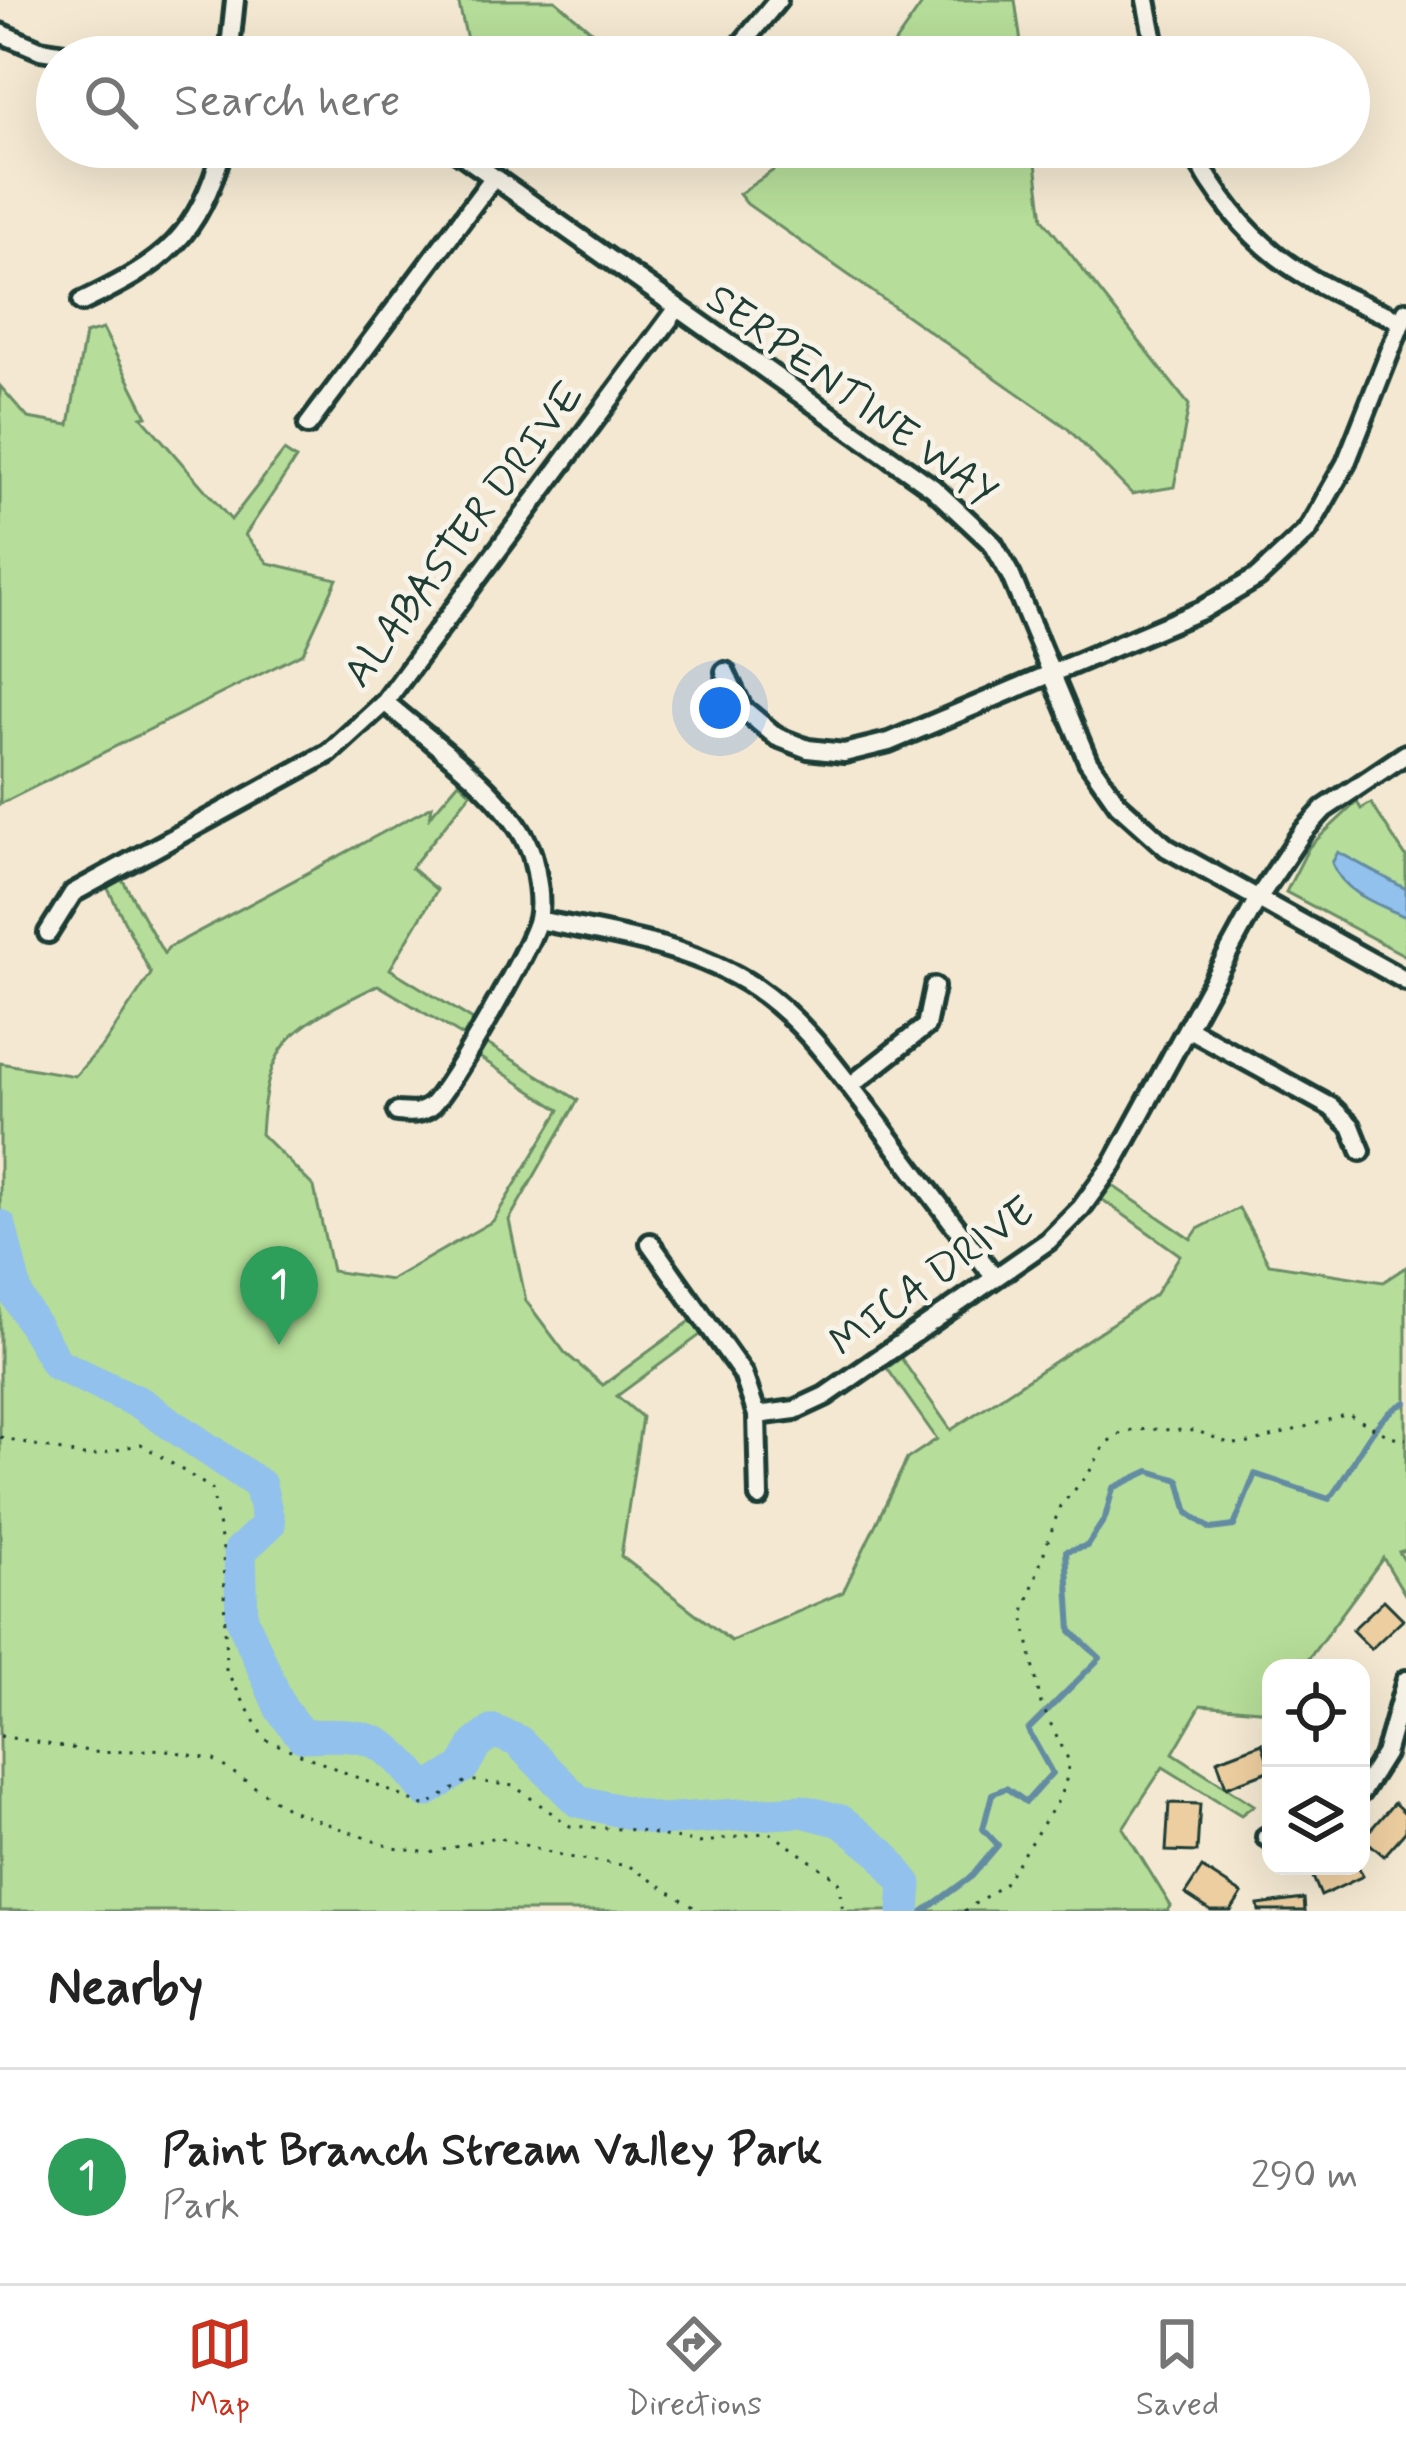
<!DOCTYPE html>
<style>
:root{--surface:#fff;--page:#f6f6f6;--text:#222;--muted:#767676;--line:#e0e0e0;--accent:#c8321e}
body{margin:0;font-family:Mynerve,sans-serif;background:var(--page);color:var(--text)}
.controls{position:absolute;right:36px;bottom:36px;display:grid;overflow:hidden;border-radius:24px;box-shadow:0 12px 48px #0002}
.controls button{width:108px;height:108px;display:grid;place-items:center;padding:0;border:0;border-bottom:3px solid var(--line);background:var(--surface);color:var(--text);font:60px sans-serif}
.you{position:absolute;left:720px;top:708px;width:42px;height:42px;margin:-30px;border:9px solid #fff;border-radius:50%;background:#1a73e8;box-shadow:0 0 0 18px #1a73e833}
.badge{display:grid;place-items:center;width:78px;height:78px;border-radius:50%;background:var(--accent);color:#fff;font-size:39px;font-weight:700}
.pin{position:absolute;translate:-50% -99px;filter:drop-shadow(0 3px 6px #0008)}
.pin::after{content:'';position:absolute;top:63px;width:42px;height:36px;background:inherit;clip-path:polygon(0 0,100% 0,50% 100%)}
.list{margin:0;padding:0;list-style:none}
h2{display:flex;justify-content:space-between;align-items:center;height:156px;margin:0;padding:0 48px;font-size:51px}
h2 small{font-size:39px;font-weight:400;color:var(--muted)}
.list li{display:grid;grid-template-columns:78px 1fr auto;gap:36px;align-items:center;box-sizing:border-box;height:216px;padding:0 48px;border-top:3px solid var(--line)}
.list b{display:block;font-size:45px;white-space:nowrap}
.list p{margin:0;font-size:39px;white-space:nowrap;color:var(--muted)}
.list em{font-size:39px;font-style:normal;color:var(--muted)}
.icon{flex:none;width:66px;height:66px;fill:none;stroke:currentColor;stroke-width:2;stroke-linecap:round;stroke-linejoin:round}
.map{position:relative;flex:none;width:1406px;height:1911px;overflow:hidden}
.search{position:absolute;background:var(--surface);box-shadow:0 12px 48px #0002;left:36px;right:36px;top:36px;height:132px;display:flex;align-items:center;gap:30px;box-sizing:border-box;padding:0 42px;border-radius:66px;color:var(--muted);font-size:45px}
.sheet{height:372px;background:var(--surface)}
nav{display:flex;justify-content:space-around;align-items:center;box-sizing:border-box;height:168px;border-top:3px solid var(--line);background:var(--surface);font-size:33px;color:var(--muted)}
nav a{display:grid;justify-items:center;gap:6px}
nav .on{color:var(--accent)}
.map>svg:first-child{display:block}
.green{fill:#b6dd99;stroke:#6a8d66;stroke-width:3}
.water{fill:#92c1ed;stroke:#648ca3;stroke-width:3}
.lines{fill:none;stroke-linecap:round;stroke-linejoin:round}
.stream{stroke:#648ca3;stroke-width:6}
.river{stroke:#92c1ed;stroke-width:33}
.building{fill:#edcea0;stroke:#1f3d34;stroke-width:3}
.minor-casing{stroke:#1f3d34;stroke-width:26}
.path{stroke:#1f3d34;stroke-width:3;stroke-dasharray:3 9;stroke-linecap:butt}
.minor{stroke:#f7f3e8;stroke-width:16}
.labels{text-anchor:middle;stroke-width:10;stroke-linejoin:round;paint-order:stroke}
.street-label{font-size:42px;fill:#1f3d34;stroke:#f7f3e8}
</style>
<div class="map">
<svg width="1406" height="1911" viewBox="0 0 1406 1911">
<rect width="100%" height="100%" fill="#f4e8d2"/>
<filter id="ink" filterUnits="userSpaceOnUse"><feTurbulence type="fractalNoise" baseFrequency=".00833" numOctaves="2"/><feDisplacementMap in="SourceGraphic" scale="24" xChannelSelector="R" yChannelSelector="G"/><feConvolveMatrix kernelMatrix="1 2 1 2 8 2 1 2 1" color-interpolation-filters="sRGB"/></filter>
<g filter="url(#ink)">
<!-- green -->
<path class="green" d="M458 0H555L603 41 602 57H471Z
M925 0H1015L1023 57H885Z
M807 147H1034L1043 219 1189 405 1174 487 1132 494 1066 427 747 204 739 194Z
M103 329 147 416 142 417 231 520 284 451 296 459 245 535 268 563 337 579 303 653 0 804V386L28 418 69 425 85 334Z
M459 782 471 793 411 868 437 890 390 969 473 1020 463 1036 378 985C295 1027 267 1034 261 1134L314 1187 332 1271 390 1280 493 1221 560 1110 476 1055 484 1042 578 1100 509 1220 526 1301 565 1353 603 1385 693 1319 703 1333 617 1396 642 1417 621 1556 731 1641 843 1592 907 1459 937 1439 887 1368 901 1358 951 1430 1155 1295 1180 1255 1100 1198 1110 1184 1191 1239 1198 1229 1239 1208 1269 1264 1383 1282 1406 1267V1550L1399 1552 1406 1563V1596L1383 1558 1302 1668H1271V1711L1201 1705 1173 1753 1254 1805 1241 1815 1163 1767 1123 1828 1171 1906 1168 1911H0V1063L75 1076 104 1044 151 974 106 885 121 877 164 954 168 948 432 806 430 816Z
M1357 802 1361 809 1371 803 1406 857V956L1286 892 1309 847Z"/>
<!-- water -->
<path class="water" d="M1338 852 1406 889V917C1378 904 1344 894 1332 863Z"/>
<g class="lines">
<!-- stream -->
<path class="stream" d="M924 1911 972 1876 998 1845 983 1829 992 1794 1006 1788 1026 1802 1052 1773 1028 1730 1100 1658 1071 1631 1066 1551 1087 1546 1105 1518 1113 1488 1149 1471 1179 1480 1188 1513 1211 1529 1234 1526 1255 1474 1329 1499C1355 1468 1369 1419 1406 1402"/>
<!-- river -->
<path class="river" d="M0 1226 17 1296 57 1364 142 1404 260 1485 269 1524 240 1551 242 1619 281 1709 302 1736C372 1733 383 1736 426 1791L463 1767 476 1744 493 1731 518 1741 578 1801 659 1820 802 1811 841 1821 882 1854 906 1884 904 1911"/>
</g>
<!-- building -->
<path class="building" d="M1384 1600 1403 1619 1371 1649 1352 1630Z
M1262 1743 1271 1770 1226 1787 1217 1760Z
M1169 1803 1200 1804 1197 1852 1166 1851Z
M1394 1803 1406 1814V1831L1384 1856 1363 1838Z
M1319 1866H1358L1363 1876 1321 1896 1310 1870Z
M1202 1868 1242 1894 1231 1911H1211L1185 1894Z
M1304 1899 1305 1911H1259L1258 1905Z"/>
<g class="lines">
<defs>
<path id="minor" d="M1146 0 1157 57
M0 33 40 50 84 57
M740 46 778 0
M229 57 235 0
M451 147 933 488 993 544 1011 576 1088 761 1118 804 1167 848 1406 981
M1190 147C1246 249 1297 279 1402 321
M82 302C164 263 198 238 223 147
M308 425 493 178
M725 672 742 708 777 737 808 749 844 753 889 742 1202 610 1258 577 1308 530 1346 463 1406 311
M385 702C430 742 513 797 532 855 537 873 542 901 538 919 531 947 452 1085 432 1105 421 1115 410 1113 397 1112
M538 920C612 935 692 945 756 988 806 1022 842 1076 879 1124 917 1176 956 1227 995 1278
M48 933 73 893 329 753 385 702 677 309
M1187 1028 1331 1107 1351 1126 1361 1151
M850 1086 926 1026 934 987
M650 1243 743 1374 757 1415 759 1497
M757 1415 795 1410 825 1396 1048 1241 1081 1208 1113 1164 1257 900 1301 834 1324 809 1406 754
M1361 1792 1385 1754 1406 1680
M1266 1837 1271 1836"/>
</defs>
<!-- minor casing -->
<use href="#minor" class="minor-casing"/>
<!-- path -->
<path class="path" d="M0 1437 88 1457 141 1444 212 1489 223 1550 226 1670 264 1739 426 1806 468 1780 514 1786 570 1826 635 1830 699 1843 769 1832 838 1880 843 1911
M0 1736 100 1753 162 1749 214 1760 290 1810 393 1848 430 1853 496 1837 568 1857 629 1866 700 1911
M964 1911 1003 1885 1058 1801 1066 1780 1069 1761 1041 1704 1023 1614 1060 1506 1087 1476 1106 1443 1124 1431 1150 1429 1197 1431 1231 1444 1251 1443 1348 1414 1389 1436 1406 1439"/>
<!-- minor -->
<use href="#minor" class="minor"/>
</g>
</g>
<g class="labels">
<!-- street labels -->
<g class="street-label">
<text transform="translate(853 394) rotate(36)" y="15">SERPENTINE WAY</text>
<text transform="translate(462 533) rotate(-53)" y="15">ALABASTER DRIVE</text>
<text transform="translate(931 1275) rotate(-36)" y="15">MICA DRIVE</text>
</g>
</g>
</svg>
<div class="controls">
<button><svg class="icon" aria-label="locate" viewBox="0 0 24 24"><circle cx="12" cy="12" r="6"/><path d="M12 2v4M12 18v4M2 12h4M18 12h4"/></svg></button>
<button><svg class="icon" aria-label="layers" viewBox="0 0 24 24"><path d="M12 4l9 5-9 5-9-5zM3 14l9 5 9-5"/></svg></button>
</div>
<div class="you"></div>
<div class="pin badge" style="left:279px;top:1345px;background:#2e9e5b">1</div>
<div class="search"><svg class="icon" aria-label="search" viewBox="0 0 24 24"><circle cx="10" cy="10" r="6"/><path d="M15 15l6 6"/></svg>Search here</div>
</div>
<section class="sheet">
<h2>Nearby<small></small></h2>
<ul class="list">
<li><span class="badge" style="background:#2e9e5b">1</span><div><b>Paint Branch Stream Valley Park</b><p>Park</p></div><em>290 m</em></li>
</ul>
</section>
<nav>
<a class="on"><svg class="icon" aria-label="map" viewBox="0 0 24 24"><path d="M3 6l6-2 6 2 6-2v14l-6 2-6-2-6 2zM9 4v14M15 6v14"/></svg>Map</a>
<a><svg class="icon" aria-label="directions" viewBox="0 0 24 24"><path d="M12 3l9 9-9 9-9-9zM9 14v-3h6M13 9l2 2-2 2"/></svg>Directions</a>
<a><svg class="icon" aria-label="saved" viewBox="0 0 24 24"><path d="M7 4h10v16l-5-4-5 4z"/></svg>Saved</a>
</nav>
